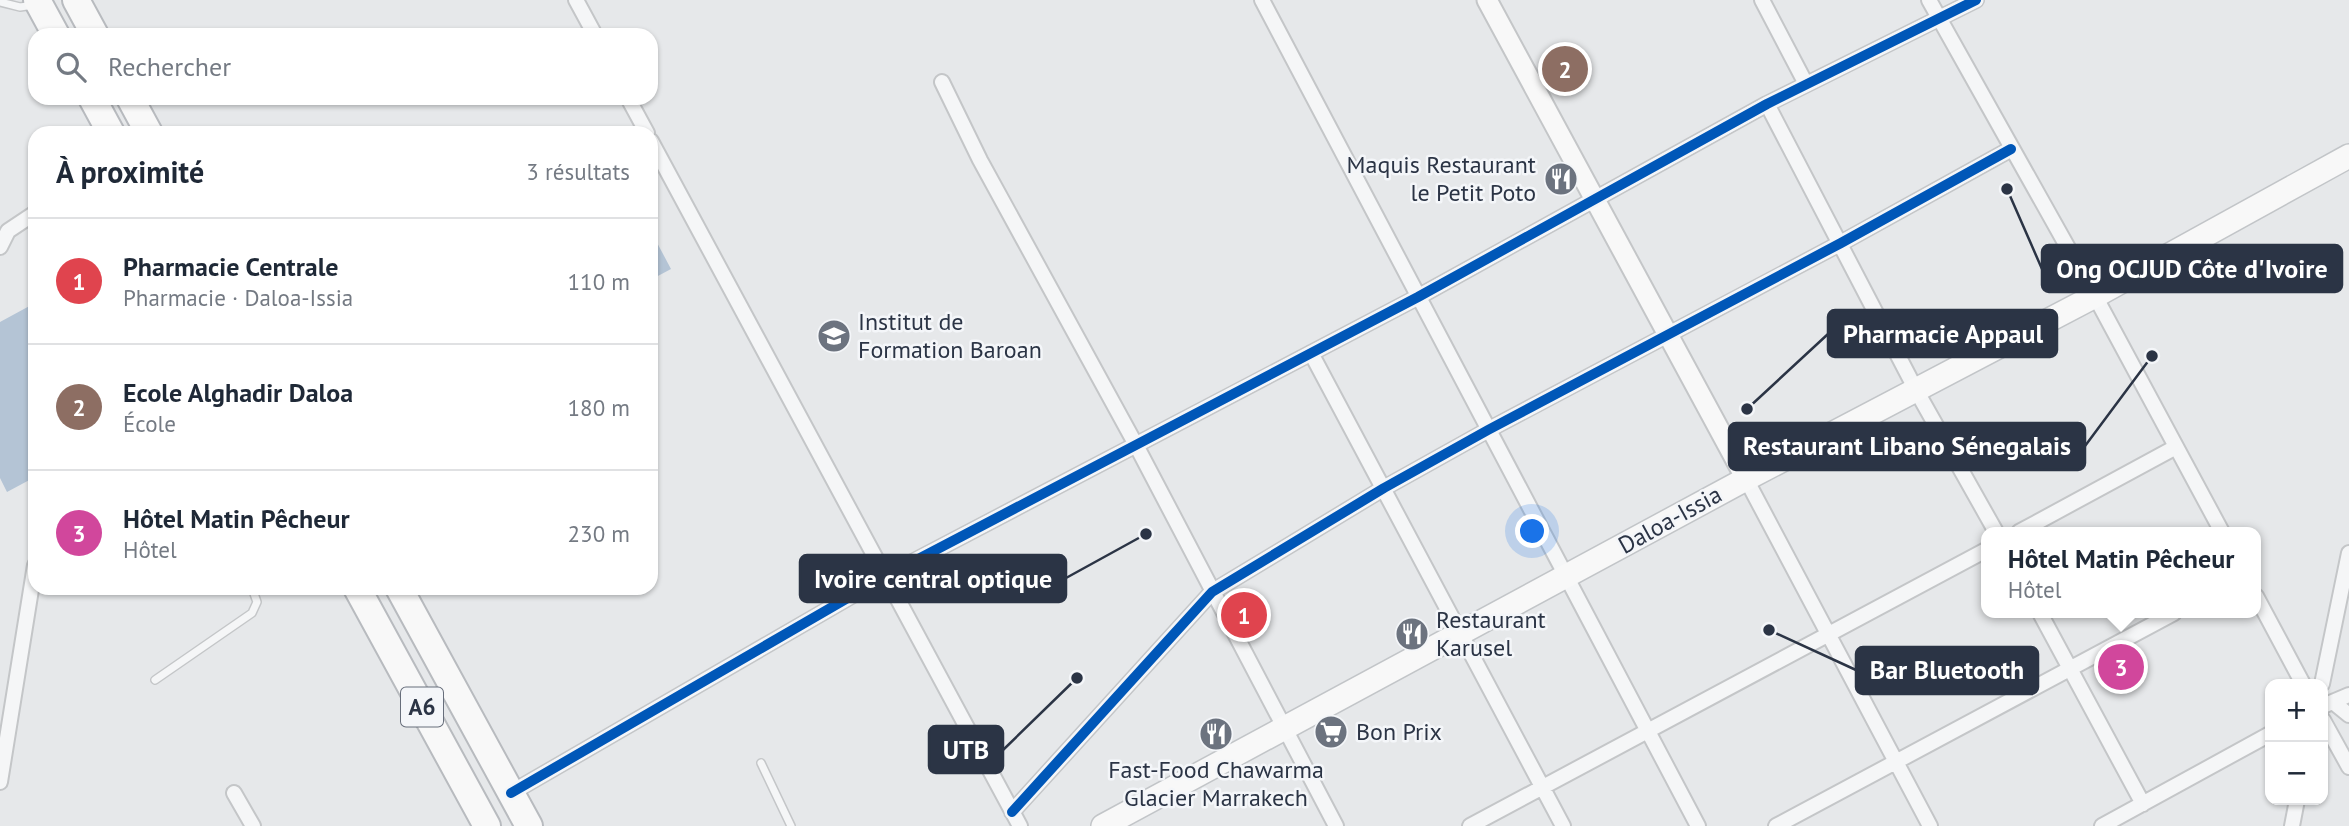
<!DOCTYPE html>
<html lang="fr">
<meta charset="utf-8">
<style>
:root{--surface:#fff;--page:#f6f6f7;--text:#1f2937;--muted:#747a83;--line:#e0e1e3;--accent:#ea580c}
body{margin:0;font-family:"PT Sans",sans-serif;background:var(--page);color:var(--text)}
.controls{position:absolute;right:21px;bottom:21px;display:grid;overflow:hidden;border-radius:14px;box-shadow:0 2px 5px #0004}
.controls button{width:63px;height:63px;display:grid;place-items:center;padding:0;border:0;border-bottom:2px solid var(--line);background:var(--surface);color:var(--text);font:35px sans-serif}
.you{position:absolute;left:1533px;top:532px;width:24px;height:24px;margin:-18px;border:5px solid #fff;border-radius:50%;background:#1a73e8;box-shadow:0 0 0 10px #1a73e833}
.badge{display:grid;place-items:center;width:46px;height:46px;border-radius:50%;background:var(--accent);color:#fff;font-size:23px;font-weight:700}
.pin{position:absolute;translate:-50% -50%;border:4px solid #fff;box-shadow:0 2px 7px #0006}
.popup{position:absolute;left:1981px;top:527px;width:280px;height:91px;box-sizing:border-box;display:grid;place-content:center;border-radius:14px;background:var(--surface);filter:drop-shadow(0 2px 5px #0005);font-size:23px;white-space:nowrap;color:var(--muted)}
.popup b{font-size:26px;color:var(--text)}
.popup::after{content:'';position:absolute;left:50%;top:100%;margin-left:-14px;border:14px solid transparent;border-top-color:var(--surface)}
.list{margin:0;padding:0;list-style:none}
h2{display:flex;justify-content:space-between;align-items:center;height:91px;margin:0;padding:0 28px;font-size:30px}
h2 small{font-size:23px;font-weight:400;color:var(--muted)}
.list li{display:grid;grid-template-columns:46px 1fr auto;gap:21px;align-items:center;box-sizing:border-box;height:126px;padding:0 28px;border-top:2px solid var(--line)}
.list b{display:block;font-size:26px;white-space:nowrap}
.list p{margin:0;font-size:23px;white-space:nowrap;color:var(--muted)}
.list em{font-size:23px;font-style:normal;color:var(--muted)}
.icon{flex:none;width:38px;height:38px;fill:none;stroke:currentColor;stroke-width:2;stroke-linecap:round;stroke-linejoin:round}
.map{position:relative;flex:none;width:2349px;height:826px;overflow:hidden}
.search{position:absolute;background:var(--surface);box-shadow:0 2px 5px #0004;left:28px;top:28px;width:630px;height:77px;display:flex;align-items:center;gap:18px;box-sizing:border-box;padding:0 24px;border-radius:21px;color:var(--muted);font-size:26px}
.panel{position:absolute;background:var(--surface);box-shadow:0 2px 5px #0004;left:28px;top:126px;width:630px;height:469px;border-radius:21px}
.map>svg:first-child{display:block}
.water{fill:#b4c4d5}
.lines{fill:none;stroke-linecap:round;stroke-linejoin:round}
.lane-casing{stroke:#c4c6c8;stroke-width:10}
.street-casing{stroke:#c4c6c8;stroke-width:18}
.secondary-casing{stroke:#c4c6c8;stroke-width:23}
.primary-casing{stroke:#c2c5c8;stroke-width:26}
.highway-casing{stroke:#b8bbbf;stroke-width:30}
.lane{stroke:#f5f6f7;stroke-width:7}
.street{stroke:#f5f6f7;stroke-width:14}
.secondary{stroke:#f8f8f8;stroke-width:19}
.primary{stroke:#f8f8f8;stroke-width:23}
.highway{stroke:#f8f8f8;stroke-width:26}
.cycleway-casing{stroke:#f4f6f9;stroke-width:15}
.cycleway{stroke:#0057b8;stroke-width:10}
.labels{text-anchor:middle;stroke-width:5;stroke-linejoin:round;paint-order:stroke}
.shield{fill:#f4f6f9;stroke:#676e7b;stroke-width:2}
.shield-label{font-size:23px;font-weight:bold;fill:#2b3445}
.poi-label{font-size:24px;fill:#2b3445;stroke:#f4f6f9;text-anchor:start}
.street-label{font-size:24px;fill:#2b3445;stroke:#f4f6f9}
.leader{fill:none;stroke:#2b3445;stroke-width:2.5}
.callout-dot{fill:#2b3445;stroke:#f4f6f9;stroke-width:2.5}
.callout{fill:#2b3445;stroke:#2b3445;stroke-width:2.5}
.callout-label{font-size:26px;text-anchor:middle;font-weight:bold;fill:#fff}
</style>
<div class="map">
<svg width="2349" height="826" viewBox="0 0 2349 826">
<rect width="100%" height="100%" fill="#e6e8ea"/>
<!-- water -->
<path class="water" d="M654 237 671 269 656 277 651 268V239Z
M35 303V477L7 492 0 478V322Z"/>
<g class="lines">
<defs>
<path id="lane" d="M0 2 20 7 34 5
M155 680 252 613 257 602 252 588
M761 763 791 826"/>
<path id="street" d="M576 0 595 35
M1262 0 1698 826
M1762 0 1806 84
M1929 0 2095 296 2222 532
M942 82 980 160 1136 445 1336 826
M628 98 647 133
M1767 104 1916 390 1996 532
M651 141 1020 826
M0 247 8 231 35 213
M1311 353 1563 826
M1746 479 1930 826
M2019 532 2176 447
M2256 596 2303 684
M2040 613 2143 804
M2322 684 2349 553
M2333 702 2349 715
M2323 706 2349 695
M2323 720 2349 767
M0 782 35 565
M234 793 253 826
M511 793 884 577 1418 297 1767 104 1976 0
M1012 812 1212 592 1384 488 1488 430 1841 243 2011 149
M1470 826 1986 550
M1776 826 2174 613
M2102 826 2270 734
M2292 826 2297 800"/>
<path id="secondary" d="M1487 0 1746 479"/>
<path id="primary" d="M1103 826 1746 479 2095 296 2349 156"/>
<path id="highway" d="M37 0 56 35
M76 0 95 35
M92 98 111 133
M130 98 149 133
M357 588 487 826
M399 588 529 826"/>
</defs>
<!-- lane casing -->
<use href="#lane" class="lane-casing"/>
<!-- street casing -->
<use href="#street" class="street-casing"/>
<!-- secondary casing -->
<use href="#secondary" class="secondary-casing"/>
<!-- primary casing -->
<use href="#primary" class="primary-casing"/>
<!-- highway casing -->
<use href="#highway" class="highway-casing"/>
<!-- lane -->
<use href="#lane" class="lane"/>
<!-- street -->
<use href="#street" class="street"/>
<!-- secondary -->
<use href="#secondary" class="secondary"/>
<!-- primary -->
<use href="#primary" class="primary"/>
<!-- highway -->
<use href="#highway" class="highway"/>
<defs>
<path id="cycleway" d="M511 793 884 577 1418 297 1767 104 1976 0
M1012 812 1212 592 1384 488 1488 430 1841 243 2011 149"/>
</defs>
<!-- cycleway casing -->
<use href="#cycleway" class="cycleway-casing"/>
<!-- cycleway -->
<use href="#cycleway" class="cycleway"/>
</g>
<!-- icons -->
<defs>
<symbol id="restaurant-disc" viewBox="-11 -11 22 22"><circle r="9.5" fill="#6c737f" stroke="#f4f6f9"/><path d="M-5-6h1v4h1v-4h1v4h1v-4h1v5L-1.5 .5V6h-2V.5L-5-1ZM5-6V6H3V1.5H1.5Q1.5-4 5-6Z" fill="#fff"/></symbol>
<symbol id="school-disc" viewBox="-11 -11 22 22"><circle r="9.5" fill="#6c737f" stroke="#f4f6f9"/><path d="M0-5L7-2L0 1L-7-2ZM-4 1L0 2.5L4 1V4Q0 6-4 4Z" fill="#fff"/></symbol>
<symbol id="supermarket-disc" viewBox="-11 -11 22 22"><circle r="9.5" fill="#6c737f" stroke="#f4f6f9"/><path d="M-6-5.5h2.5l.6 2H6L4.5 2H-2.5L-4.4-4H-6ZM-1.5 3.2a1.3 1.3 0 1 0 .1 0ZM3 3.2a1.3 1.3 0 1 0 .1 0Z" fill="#fff"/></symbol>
</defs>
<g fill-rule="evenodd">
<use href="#restaurant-disc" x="1542" y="160" width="38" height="38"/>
<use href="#school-disc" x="815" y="317" width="38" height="38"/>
<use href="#restaurant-disc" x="1393" y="615" width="38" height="38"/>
<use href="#supermarket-disc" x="1312" y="713" width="38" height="38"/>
<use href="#restaurant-disc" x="1197" y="715" width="38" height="38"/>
</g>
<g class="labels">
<!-- shield labels -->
<rect class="shield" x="401" y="687.5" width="42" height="39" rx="5"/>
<g class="shield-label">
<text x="422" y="715">A6</text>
</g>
<!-- poi labels -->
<g class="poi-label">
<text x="1536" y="173" text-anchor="end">Maquis Restaurant<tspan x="1536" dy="28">le Petit Poto</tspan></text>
<text x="858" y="330">Institut de<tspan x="858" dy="28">Formation Baroan</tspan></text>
<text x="1436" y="628">Restaurant<tspan x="1436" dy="28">Karusel</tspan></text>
<text x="1356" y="740">Bon Prix</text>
<text x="1216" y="778" text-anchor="middle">Fast-Food Chawarma<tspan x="1216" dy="28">Glacier Marrakech</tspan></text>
</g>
<!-- street labels -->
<g class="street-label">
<text transform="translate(1670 520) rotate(-29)" y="8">Daloa-Issia</text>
</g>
</g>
<!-- callouts -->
<path class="leader" d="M2007 189L2042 269M1747 409L1828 334M2152 356L2085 446M1146 534L1066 578M1769 630L1856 670M1077 678L1003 750"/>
<g class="callout-dot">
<circle cx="2007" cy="189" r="7"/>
<circle cx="1747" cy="409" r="7"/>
<circle cx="2152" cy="356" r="7"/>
<circle cx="1146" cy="534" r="7"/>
<circle cx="1769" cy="630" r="7"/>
<circle cx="1077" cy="678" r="7"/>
</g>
<g class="callout">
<rect x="2042" y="245" width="300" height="47" rx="7"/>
<rect x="1828" y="310" width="229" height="47" rx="7"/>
<rect x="1729" y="423" width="356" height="47" rx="7"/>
<rect x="800" y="555" width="266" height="47" rx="7"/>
<rect x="1856" y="647" width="182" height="47" rx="7"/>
<rect x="929" y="726" width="74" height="47" rx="7"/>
</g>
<g class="callout-label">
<text x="2192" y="278">Ong OCJUD Côte d'Ivoire</text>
<text x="1943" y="343">Pharmacie Appaul</text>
<text x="1907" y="455">Restaurant Libano Sénegalais</text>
<text x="933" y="588">Ivoire central optique</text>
<text x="1947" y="679">Bar Bluetooth</text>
<text x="966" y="759">UTB</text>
</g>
</svg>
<div class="controls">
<button>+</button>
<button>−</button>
</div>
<div class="you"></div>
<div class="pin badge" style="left:1244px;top:615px;background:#e0444e">1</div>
<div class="pin badge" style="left:1565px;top:69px;background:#8d6e63">2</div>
<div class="pin badge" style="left:2121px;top:667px;background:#d1479c">3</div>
<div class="popup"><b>Hôtel Matin Pêcheur</b>Hôtel</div>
<div class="search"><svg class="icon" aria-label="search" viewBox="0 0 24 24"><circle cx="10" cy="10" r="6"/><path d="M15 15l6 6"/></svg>Rechercher</div>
<section class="panel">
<h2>À proximité<small>3 résultats</small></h2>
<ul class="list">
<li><span class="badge" style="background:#e0444e">1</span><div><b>Pharmacie Centrale</b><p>Pharmacie · Daloa-Issia</p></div><em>110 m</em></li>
<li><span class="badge" style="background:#8d6e63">2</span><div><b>Ecole Alghadir Daloa</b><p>École</p></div><em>180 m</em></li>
<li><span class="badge" style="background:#d1479c">3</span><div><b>Hôtel Matin Pêcheur</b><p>Hôtel</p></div><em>230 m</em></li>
</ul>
</section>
</div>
